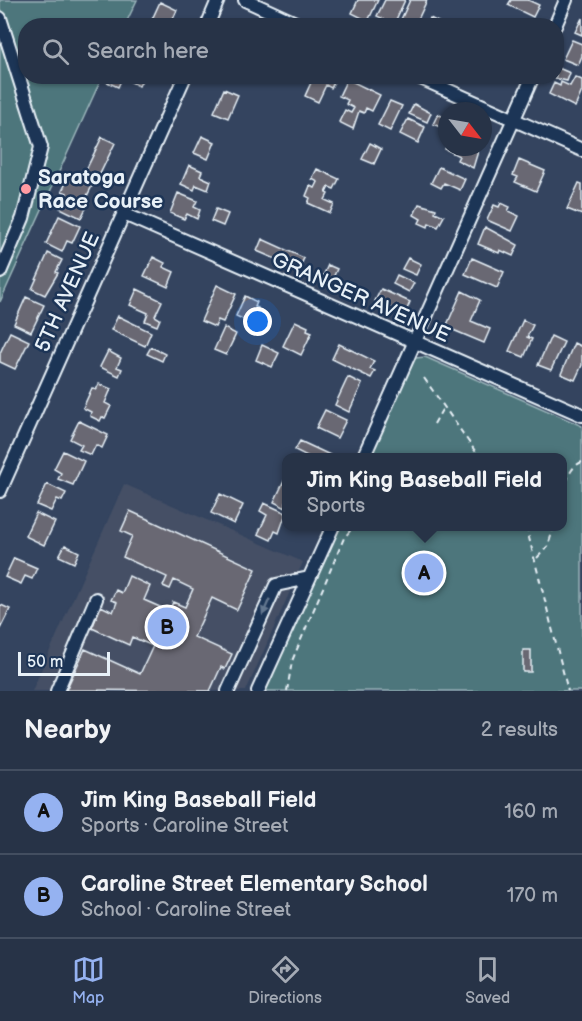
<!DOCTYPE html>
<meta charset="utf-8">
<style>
:root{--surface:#273347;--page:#333f52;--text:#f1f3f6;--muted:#a4aab4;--line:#434e60;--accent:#95b2f1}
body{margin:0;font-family:"Balsamiq Sans",sans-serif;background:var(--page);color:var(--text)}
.compass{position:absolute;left:438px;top:102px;width:54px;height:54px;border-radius:50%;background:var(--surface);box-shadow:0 2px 4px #0004;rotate:121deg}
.scale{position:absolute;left:18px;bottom:15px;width:92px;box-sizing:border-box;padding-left:6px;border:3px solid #e8f1f8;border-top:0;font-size:16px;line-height:21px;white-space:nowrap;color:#e8f1f8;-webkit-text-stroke:4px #1d3557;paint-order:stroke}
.you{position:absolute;left:258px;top:322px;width:21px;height:21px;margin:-15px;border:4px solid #fff;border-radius:50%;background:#1a73e8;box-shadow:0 0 0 9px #1a73e833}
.badge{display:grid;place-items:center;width:39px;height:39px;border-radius:50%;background:var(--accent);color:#111;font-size:20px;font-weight:700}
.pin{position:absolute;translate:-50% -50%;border:3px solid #fff;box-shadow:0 2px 6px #0006}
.popup{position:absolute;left:282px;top:453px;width:285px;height:78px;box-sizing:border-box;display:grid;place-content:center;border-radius:12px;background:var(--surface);filter:drop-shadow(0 2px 4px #0005);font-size:20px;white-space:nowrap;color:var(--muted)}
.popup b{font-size:22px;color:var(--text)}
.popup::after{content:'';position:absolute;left:50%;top:100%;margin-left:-12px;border:12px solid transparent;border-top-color:var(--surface)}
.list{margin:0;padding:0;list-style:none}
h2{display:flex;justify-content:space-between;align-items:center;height:78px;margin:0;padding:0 24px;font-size:26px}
h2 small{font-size:20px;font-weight:400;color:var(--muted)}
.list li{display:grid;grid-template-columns:39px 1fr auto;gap:18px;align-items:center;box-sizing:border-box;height:84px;padding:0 24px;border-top:2px solid var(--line)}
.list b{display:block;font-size:22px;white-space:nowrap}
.list p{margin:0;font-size:20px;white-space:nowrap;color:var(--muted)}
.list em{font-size:20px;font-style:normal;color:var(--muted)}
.icon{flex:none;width:33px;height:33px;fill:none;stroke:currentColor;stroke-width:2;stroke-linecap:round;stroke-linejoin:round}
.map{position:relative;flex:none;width:582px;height:691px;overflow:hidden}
.search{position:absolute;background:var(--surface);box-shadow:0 2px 4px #0004;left:18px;right:18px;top:18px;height:66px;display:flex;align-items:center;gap:15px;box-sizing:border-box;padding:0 21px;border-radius:24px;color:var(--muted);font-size:22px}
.sheet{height:246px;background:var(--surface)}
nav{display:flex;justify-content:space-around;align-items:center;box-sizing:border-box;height:84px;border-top:2px solid var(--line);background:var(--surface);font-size:16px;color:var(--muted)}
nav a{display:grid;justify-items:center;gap:3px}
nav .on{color:var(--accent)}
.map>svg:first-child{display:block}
.built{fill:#444f65}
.green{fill:#4d767b;stroke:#9ab4ba;stroke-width:1.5}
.building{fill:#696873;stroke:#e8f1f8;stroke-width:1.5}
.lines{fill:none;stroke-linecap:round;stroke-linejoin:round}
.minor-casing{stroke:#e8f1f8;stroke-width:16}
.path{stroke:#e8f1f8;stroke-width:2;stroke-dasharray:6 4.5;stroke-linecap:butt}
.minor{stroke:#1d3557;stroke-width:12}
.oneway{fill:#64778f}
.poi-dot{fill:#ff9aa2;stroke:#1d3557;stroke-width:2}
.labels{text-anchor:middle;stroke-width:5;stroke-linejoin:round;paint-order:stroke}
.poi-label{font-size:21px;font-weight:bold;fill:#e8f1f8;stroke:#1d3557;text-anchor:start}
.street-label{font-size:21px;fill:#e8f1f8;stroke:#1d3557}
</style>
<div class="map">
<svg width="582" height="691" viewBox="0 0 582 691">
<rect width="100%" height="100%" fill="#34445f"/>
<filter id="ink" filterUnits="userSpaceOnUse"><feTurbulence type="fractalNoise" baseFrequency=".0167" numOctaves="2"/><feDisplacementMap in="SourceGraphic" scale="12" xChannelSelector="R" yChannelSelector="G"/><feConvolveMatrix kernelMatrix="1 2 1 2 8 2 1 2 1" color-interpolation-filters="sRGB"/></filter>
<g filter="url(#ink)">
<!-- built -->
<path class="built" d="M124 484 303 562 246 691H32Z"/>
<!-- green -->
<path class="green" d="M0 0H137L125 25 26 26V76L102 77 0 302Z
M425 357 582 426V691H265L338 527 562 526V458L369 457 410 366 416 358Z"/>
<!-- building -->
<path class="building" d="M358 0H378L368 21 352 13Z
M385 0H405L394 24 377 16Z
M410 0H427L415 26H398Z
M511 0H528L539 5 533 17 508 5Z
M160 2 177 10 170 26H149Z
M430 18 444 25V26H427Z
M582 18V35L575 32Z
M572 40 582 44V56L578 65 563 59Z
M556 67 570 73 567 81 550 77 556 76Z
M107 76H123L118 87 105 81Z
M128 76H144L139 86 127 80Z
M314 76H337L331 88 326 85 318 102 305 96Z
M575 77 582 80V91L575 107 549 94 554 83 560 86 561 82 570 86Z
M347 79 380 95 372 111 366 108 364 113 359 111 353 129 339 122 345 110 351 113 354 108 346 104 348 100 339 96Z
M224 89 238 95 228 118 214 112Z
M390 101 402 106 390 131 378 125Z
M414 104 431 113 427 122 409 114Z
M438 114 447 119 443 128 433 124Z
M408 119 425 127 418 143 400 134Z
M202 136 215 142 208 159 194 153Z
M102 137 115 143 98 178 85 172Z
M370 143 381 149 374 164 362 159Z
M447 145V147L479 148 473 168 457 160 459 156 445 149Z
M519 160 545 171 536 191 515 182 518 177 513 175Z
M189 165 202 171 200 176 211 181 208 190 196 185 194 190 181 184Z
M439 167 465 179 460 190 444 183 441 188 431 183Z
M317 169 339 179 334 189 329 187 326 193 328 194 325 200 334 204 330 213 308 203 310 198 306 196 310 186 315 188 318 182 312 179Z
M75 176 93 184 85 200 89 202 81 218 60 208 67 193 62 191 68 179 73 181Z
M579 183 582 184V215L567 209Z
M178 193 197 201 194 207 200 210 197 219 187 214 184 219 170 213Z
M501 203 510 207 508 211 519 216 512 231 487 220 494 205 499 207Z
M419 204 436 209 435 212 444 216 438 227 429 223 428 227 419 223 421 219 414 215Z
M216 209 228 214 223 226 211 221Z
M59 216 80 226 72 243 67 241 62 252 46 244Z
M485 227 518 245 513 256 500 250 499 253 478 244Z
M262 239 304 258 299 269 257 251Z
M48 253 62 260 56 272 58 273 45 295 32 289Z
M153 257 165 263 163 267 174 272 168 287 144 276Z
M408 258 421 264 416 275 402 269Z
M472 258 504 272 497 288 465 274Z
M328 265 337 269 332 280 323 276Z
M397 275 414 283 409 292 393 284Z
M217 285 236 294 223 322 218 320 215 327 201 321Z
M137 289 162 301 155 316 160 319 157 326 145 321 148 313 130 305Z
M381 289 410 302 405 314 375 301Z
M462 291 480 300 471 321 490 329 484 343 446 327Z
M245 296 257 302 255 307 258 308 251 323 236 316Z
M26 297 44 305 31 332 14 324Z
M118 316 151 332 145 346 111 330Z
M523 320 533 325 527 337 532 339 524 357 509 351Z
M295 321 308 327 307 330 312 332 301 355 283 346Z
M224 328 236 334 226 355 214 350Z
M10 332 29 341 15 369 0 362V353Z
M551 336 564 342 551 370 538 365Z
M574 343 582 347V365L575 380 561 374Z
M339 344 374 361 370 369 375 371 371 378 332 359Z
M262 345 279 353 272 367 256 360Z
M151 347 165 354 162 361 147 354Z
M108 351 121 358 117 367 122 369 119 376 100 367Z
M348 377 362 384 349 412 335 405Z
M99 384 111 389 105 403 111 406 105 418 102 417 100 421 90 416 91 412 83 408 92 388 96 390Z
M325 410 346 420 337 438 316 428Z
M79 421 108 435 102 448 96 445 91 455 79 450 82 445 70 439Z
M300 441 330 455 329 458H311L295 450Z
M63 451 84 461 73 485 58 479 61 473 54 469Z
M286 477V508L274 502Z
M47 484 66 493 62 501 57 499 51 511 37 505Z
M220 494 243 505 234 524 211 513Z
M264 503 286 513 279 533 275 531 271 540 258 534 267 515 260 511Z
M130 511 256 569 237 610 212 598 194 637 232 654 225 669 221 667 210 691 66 690 85 649 140 674 153 646 132 637 129 645 92 628 101 606 113 612 117 602 111 600 116 590 122 593 129 576 150 586 144 600 169 611 173 602 185 607 193 589 174 580 170 589 163 586 167 577 123 557 132 536 121 531Z
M36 513 55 522 44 545 25 536Z
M65 545 79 552 74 563 59 556Z
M14 558 37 568 32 579 25 576 21 584 5 577Z
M1 605 10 609 0 629V606Z
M523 650H531V672H523Z"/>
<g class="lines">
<defs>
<path id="minor" d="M245 0 302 26
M0 18 41 147 23 218 0 272
M207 26 218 0
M555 26 566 0
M416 76 582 150
M124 214 582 415
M363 458 533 76
M0 491 185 76
M57 691 96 599
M228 691 276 585 309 578
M258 691 333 526"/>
</defs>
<!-- minor casing -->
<use href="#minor" class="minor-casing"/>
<!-- path -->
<path class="path" d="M424 378 480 458
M434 424 443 408
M562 503C566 488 566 468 582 462
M526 526 568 691
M537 558 548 546 554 526
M287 691 292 661 344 538 354 526"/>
<!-- minor -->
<use href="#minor" class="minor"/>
</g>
<!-- one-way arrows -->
<defs><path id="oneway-solid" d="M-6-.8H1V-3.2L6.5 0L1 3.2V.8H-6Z" transform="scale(1.5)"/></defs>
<use class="oneway" href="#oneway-solid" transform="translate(266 607) rotate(114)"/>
</g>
<!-- markers -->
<circle class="poi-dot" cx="26" cy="189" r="6"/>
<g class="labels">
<!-- poi labels -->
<g class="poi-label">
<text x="38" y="184">Saratoga<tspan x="38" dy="24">Race Course</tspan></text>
</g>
<!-- street labels -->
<g class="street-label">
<text transform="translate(67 292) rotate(-66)" y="7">5TH AVENUE</text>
<text transform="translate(361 297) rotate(24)" y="7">GRANGER AVENUE</text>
</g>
</g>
</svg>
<svg class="compass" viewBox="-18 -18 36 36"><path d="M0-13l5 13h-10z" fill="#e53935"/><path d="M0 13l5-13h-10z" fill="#a4aab4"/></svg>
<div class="scale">50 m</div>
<div class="you"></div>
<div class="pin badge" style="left:424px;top:573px">A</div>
<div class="popup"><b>Jim King Baseball Field</b>Sports</div>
<div class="pin badge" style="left:167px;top:627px">B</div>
<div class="search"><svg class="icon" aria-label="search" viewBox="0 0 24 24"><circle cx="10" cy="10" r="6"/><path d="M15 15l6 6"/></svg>Search here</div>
</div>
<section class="sheet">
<h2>Nearby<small>2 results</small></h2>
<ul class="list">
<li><span class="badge">A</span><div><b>Jim King Baseball Field</b><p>Sports · Caroline Street</p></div><em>160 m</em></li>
<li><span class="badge">B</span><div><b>Caroline Street Elementary School</b><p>School · Caroline Street</p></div><em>170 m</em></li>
</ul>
</section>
<nav>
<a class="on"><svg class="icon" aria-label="map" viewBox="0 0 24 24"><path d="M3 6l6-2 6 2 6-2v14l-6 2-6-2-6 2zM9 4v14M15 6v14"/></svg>Map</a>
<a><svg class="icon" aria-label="directions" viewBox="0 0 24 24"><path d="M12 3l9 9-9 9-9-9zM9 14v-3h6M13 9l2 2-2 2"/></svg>Directions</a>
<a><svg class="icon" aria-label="saved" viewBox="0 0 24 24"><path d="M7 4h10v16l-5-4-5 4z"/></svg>Saved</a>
</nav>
